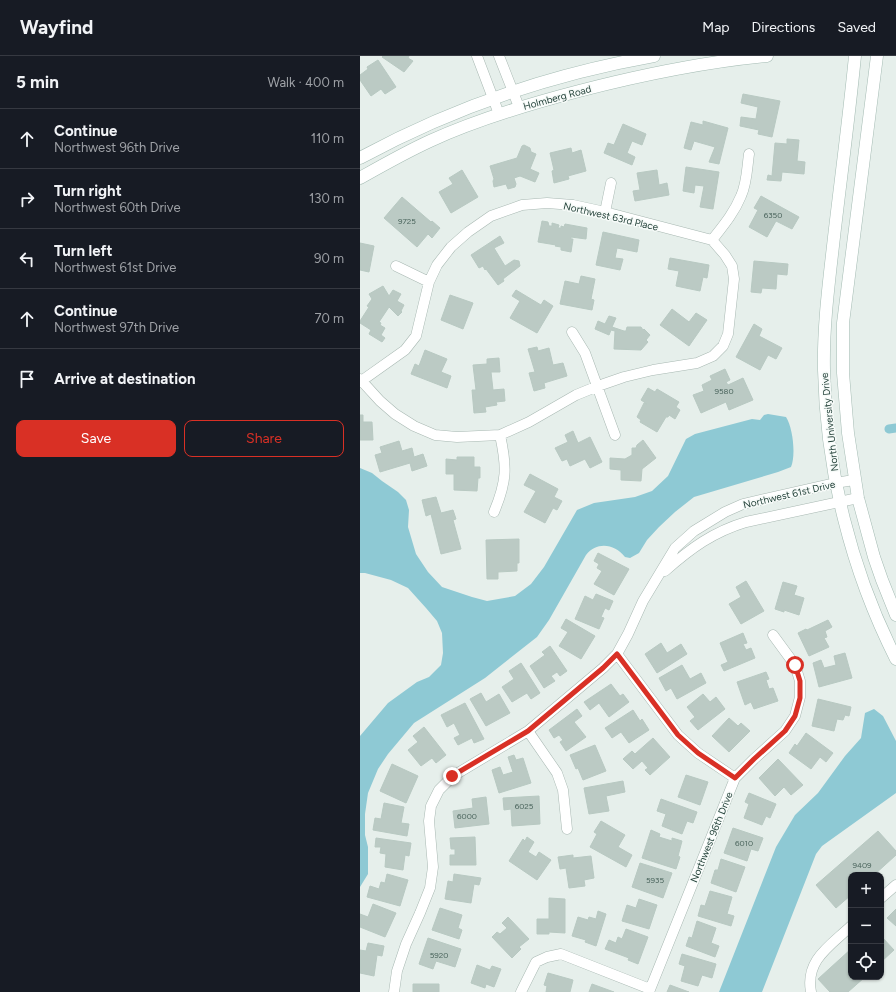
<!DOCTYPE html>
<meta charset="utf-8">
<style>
:root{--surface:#171b24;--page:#20242c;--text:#f1f3f6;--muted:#9ea1a6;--line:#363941;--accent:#d93025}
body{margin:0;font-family:Figtree,sans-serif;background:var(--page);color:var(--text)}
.controls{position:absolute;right:12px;bottom:12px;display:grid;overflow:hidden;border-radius:8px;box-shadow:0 1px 3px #0004}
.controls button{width:36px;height:36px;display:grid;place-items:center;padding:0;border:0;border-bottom:1px solid var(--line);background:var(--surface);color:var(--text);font:20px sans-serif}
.stop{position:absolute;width:12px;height:12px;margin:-9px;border:3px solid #d93025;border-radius:50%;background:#fff}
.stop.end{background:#d93025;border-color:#fff;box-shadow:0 1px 4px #0008}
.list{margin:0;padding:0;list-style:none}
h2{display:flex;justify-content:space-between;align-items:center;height:52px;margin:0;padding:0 16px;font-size:17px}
h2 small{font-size:13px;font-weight:400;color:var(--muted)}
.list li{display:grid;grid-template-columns:26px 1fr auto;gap:12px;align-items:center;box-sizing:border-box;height:60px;padding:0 16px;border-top:1px solid var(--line)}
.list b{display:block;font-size:15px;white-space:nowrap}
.list p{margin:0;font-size:13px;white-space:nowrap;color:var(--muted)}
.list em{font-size:13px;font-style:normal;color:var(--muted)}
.actions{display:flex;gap:8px;padding:12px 16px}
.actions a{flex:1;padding:9px 0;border:1px solid var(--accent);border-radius:8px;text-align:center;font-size:14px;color:var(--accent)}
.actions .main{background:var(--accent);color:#fff}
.icon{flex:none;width:22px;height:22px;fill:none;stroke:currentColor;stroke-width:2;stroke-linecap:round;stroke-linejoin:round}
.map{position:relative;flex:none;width:536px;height:936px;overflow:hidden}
header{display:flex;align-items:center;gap:24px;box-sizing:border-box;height:56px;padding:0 20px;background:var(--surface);border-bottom:1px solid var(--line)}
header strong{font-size:19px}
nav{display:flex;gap:22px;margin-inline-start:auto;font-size:14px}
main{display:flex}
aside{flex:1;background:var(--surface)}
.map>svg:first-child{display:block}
.water{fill:#8ec9d4}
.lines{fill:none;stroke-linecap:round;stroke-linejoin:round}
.canal{stroke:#8ec9d4;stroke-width:9}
.building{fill:#bbcac4;stroke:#b8c9c2}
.street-casing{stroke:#a8b8b2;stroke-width:11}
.secondary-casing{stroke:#a4bbb3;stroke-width:13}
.street{stroke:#fff;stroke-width:10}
.secondary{stroke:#fff;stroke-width:12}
.route{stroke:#d93025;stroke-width:5}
.labels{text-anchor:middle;stroke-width:3;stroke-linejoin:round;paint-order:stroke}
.number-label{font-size:8px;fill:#4a645c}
.street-label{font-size:10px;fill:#24423a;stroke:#f7fbf9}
</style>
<header>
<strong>Wayfind</strong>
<nav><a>Map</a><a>Directions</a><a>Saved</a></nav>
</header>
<main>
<aside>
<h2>5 min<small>Walk · 400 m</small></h2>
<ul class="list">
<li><svg class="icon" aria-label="ahead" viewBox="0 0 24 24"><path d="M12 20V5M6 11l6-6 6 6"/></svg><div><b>Continue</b><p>Northwest 96th Drive</p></div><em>110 m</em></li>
<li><svg class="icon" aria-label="right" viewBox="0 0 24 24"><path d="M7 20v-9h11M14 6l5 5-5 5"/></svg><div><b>Turn right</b><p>Northwest 60th Drive</p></div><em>130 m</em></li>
<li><svg class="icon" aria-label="left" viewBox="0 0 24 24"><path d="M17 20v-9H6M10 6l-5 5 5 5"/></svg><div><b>Turn left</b><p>Northwest 61st Drive</p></div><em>90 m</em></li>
<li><svg class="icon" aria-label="ahead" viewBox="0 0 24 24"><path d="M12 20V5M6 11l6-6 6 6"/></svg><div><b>Continue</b><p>Northwest 97th Drive</p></div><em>70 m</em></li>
<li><svg class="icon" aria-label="arrive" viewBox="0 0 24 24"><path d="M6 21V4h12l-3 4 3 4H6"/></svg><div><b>Arrive at destination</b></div></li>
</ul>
<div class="actions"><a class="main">Save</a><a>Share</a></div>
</aside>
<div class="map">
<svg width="536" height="936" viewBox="0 0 536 936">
<rect width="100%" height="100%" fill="#e6efeb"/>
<!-- water -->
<path class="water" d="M408 358 426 361C433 372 436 399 431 411L418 416 334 441 315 456 299 471 287 484 279 497 270 502 265 501C255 488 237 485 226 499L189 564 177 581 125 622 54 667 28 698 18 713 8 737 5 758V779L8 791V818L0 831V680L28 647 57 626 69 621 81 609 83 597 82 577 77 565 66 552 48 532 31 524 5 517H0V412L12 417 22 425 38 436 46 444 49 454 48 471 56 498 68 516 82 531 112 541 127 545 155 540 171 528 184 511 217 454 234 447 275 441 292 435 308 420 326 383 335 378 392 363 400 364 404 359Z
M514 653 523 660 536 685V737L462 790 456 798 402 936H359L416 791 435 759 458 737 485 700 501 682 505 657Z"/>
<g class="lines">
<!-- canal -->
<path class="canal" d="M529 373 536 372"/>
</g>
<!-- building -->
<path class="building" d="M23 0H49L48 2 53 5 44 16 22 1Z
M18 4 36 31 25 38 21 33 11 40 0 24V19L8 13 7 11Z
M383 38 420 45 412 81 398 78 399 74 380 70 381 61 396 63 398 51 381 47Z
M343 65 368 72 359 108 349 106 355 91 334 85 331 94 324 92 331 66 343 69Z
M263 68 286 78 282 89 272 85 267 97 275 101 272 109 244 97 248 87 254 89Z
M427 83 439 84 437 105 445 106 444 118 422 116 421 125 407 124 408 119 412 120 415 87 427 88Z
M164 89 170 92 171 96 176 98 170 113 179 117 175 126 160 120 154 122 156 128 155 131 148 133 146 128 134 131 133 125 134 123 130 110 157 102 162 90Z
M211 92 212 97 221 94 226 115 208 120 209 123 194 127 192 115 194 114 190 97Z
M326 111 359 116 353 153 340 151 344 130 335 129 334 137 323 135Z
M102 114 118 141 91 157 79 136 93 128 89 122Z
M297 114 299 129 307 127 309 139 275 145 273 135 280 134 277 117Z
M401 140 439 161 432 173 416 165 407 181 389 171 398 154 394 152Z
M42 141 71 166 72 165 80 172 72 182 68 178 57 191 24 162Z
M182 165 188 166 189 170H192V167L199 169 198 172H201V170L204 171 205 168 227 172 226 183 211 181V183H213L211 196 201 194V191L195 190 196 189 178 186Z
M243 176 279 184 277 196 257 192 255 202 263 203 260 214 236 209Z
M140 180 144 187 134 192 145 210 154 204 159 205 160 210 143 223 144 225 138 229 126 213 125 214 123 210 119 212 111 199Z
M0 187 14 190 9 216 0 214Z
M310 202 349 209 347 222 343 221 340 235 316 230 319 215 308 213Z
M394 205 428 208 427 219 417 218 416 233 402 232 401 237 391 236Z
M221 220 235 223 231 243 234 244 232 254 200 248 205 225 219 228Z
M23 230 29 240 33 234 41 238 37 245 44 249 41 255 42 256 38 260 29 251 19 266 21 267 20 269 25 272 21 279 25 282 22 286 9 278 11 274 0 267V265L9 251 7 250 12 243 9 238Z
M156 234 181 249 184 244 193 250 177 277 150 262 160 245 152 240Z
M90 239 113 247 103 273 81 264Z
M312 253 329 266 336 257 347 264 329 290 300 269Z
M249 260 256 262 252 271 264 275H266L267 271H281L283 274 284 273 290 279 286 284 288 286 281 294 254 293 255 275 251 274 249 279 235 273 238 265 245 268Z
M394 268 402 273 399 280 422 292 416 303 408 299 400 314 376 301Z
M177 291 178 295 189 292 193 309 203 307 207 320 184 327 185 332 174 335 169 317 175 316 168 293Z
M65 294 87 303 81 316 91 320 87 332 51 318 55 308 59 310Z
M139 302 140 316H131L133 334 144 333 145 345 136 346 137 349 125 351 126 356 114 357 112 334H116L113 309 127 308V303Z
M365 313 370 324 366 326 368 329 383 322 393 344 369 354 366 346 341 357 333 339 344 335 342 329 352 324 350 320Z
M288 332 295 336 297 333 319 346 316 351 320 354 315 363 309 359 308 361H306L297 376 280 366 281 364 277 361 284 347 287 348 281 344Z
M0 359H3V366H12L13 384H0Z
M213 375 218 387 230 381 242 406 230 412 225 403 210 410 207 403 202 405 195 392 208 386 205 379Z
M283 384 296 402 282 413 281 425 261 424V414L250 413V402L265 403 272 399V392H276L277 389Z
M39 385 42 395 52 392 54 401 63 398 67 410 52 415 50 407 20 416 15 399 22 397 20 391Z
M97 401H114V411H120V422H118L117 435 94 434V418H86V403L97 404Z
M170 418 198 433 194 441 202 445 197 454 193 452 185 467 164 456 176 435 164 429Z
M76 441 81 457 93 454 96 463 93 464 101 493 81 498 71 458 66 460 62 444Z
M159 483V507H157V515L138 516V523H127L126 484Z
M238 497 269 513 254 539 234 528 242 515 237 512 239 508 234 505Z
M386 525 404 555 381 568 369 548 381 541 376 531Z
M423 526 437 530 434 539 444 542 439 559 424 554V556L415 553Z
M236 538 253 545 249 554 245 552 241 561 244 562 239 573 215 563 225 540 233 544Z
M206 563 235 580 221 603 199 590 208 576 201 572Z
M468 564 472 571 465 575 467 581 464 582 469 591 449 600 438 577 446 573 447 574Z
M383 577 387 587 383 588 386 594 391 592 395 602 364 615 361 609 368 606 360 587Z
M301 587 307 597 321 588 327 598 297 617 285 598Z
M190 590 207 615 200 620 197 616 191 620 195 625 184 632 170 610 185 599 182 596Z
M485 597 492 622 459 631 453 607 461 604 464 612 476 609 474 600Z
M161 607 180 637 171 643 167 637 152 646 142 631 154 623 149 615Z
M322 609 330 623 341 617 346 627 317 643 311 632 306 635 299 622Z
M406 616 409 623 406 624 409 633 413 632 418 645 394 653 391 646 385 649 377 626Z
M251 628 260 640 263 638 269 646 249 661 239 647 230 654 224 646Z
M121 637 126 646 139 638 150 657 126 670 110 643Z
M343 638 350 646 356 641 365 653 338 674 330 665 335 661 327 651Z
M458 643 491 651 489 660 485 659 483 664 477 663 474 675 452 670Z
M105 647 124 683 114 687 112 682 98 689 94 682 100 679 94 667 87 671 81 659Z
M217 653 222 660 214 666 226 681 206 695 200 686 203 684 199 679 194 682 189 674Z
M273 654 280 665 282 663 289 674 269 687 261 676 252 682 245 672Z
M369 662 378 670 381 667 390 675 369 696 352 680Z
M64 671 86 699 76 707 72 702 61 710 48 694 58 686 53 680Z
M446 677 473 697 466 706 460 701 451 713 429 697 435 688 437 690Z
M293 682 310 701 290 719 285 714 288 712 282 705 273 713 263 703 272 695 275 698Z
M235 689 246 715 223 724 218 712 216 713 210 699Z
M154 699 156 704 163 702 171 727 139 737 132 714 140 711 143 719 153 716 148 701Z
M418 703 443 729 431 739 424 731 415 740 399 722Z
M32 708 58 720 46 747 20 735Z
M326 719 348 726 340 749 318 741Z
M263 725 265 736 246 740 249 755 229 758 224 732Z
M389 737 416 748 410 762 406 760 402 769 384 762 389 748 385 746Z
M179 740 180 768 152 770 151 753 144 754 143 742Z
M126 741 129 768 95 772 93 755 113 752 112 743Z
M301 743 337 756 333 767 327 765 322 778 302 770 306 758 297 755Z
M24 747 44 751 41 767 49 768 47 780 13 774 15 762 21 763Z
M241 765 265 779 258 791 272 799 266 811 230 791 237 778 234 776Z
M373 772 403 782 398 795 391 793 387 805 364 797Z
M291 774 300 778 299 781 312 785V782L322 785 318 800 320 801 316 813 282 802Z
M518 775 536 795V799L514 819H491V839L476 852 456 829Z
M115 781 116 809H90V799H95V793H91L90 782Z
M167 781 174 786 168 796 176 801 179 796 191 804 177 824 149 805 163 783 165 785Z
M16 782 51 787 49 800 45 799 43 814 25 811 26 798 20 797 21 791H15Z
M213 799V802L231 800 234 822 224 824 225 830 209 832 206 812 200 813 198 801Z
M361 803 385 811 376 836 351 827 355 814H358Z
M280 807 312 817 303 842 272 831Z
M27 818 48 824 40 850 7 841 10 830 19 833 21 826 25 827Z
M94 818 121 822 119 829 114 828 111 847 85 843 88 825 93 826Z
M350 835 372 841 367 858 374 860 371 870 338 860 341 849 345 850Z
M189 842 205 843V877L189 876V878H177V863H189Z
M279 843 297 849 289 873 262 865 267 849 276 852Z
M13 848 36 857 25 881 0 871V858L8 861Z
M80 852 102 859 98 872 102 874 99 883 72 874Z
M536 853V870L527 862Z
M238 855 246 858 236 890 225 886 226 884 212 880 218 861 228 864 229 861 236 863Z
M148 861 169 883 159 891 161 893 152 902 132 881 137 876 140 878 147 872 142 867Z
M337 865 356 872 351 887 359 890 355 901 326 890 329 881 332 882Z
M266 873 288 881 278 908 268 904 269 902 245 893 249 884 256 887 258 881 262 883Z
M521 880 534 894 521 906Z
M68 882 101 893 95 911 76 905 73 913 59 908Z
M8 887 24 890 22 900 17 899 14 920 0 917V894L6 895Z
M491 893V921H505L488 936H470L458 923Z
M322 898 356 908 352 922 342 919 338 930 321 925 325 910 319 908Z
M117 909 130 914 132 910 141 913 134 931 126 928 125 932 111 927Z
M188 917 213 924 210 936H186L187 930 184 929Z
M53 928H79V936H53Z
M232 928 254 936H229Z
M310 929 329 936H307Z"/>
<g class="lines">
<defs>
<path id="street" d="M117 0 139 58
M139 0 159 51
M245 156 251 127
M352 184C363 170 374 157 381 140 387 127 387 112 389 98
M36 210 69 226
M212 276 225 297 255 379
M0 323 20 345 35 358 54 370 75 379 97 381 140 379 169 366 216 339 238 330 264 321 293 314 337 307 353 300 363 290 368 278 374 223 372 210 365 199 352 184
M0 326 45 294 56 280 69 226 77 209 91 191 108 176 131 160 162 149 187 147 213 149 245 156 352 184
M134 456C147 425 147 411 140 379
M305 515C331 492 353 476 386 466L498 442
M257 598 318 679 338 697 375 722
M168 675 197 717 203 734 207 773
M521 842 536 829
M34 936 37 915 46 888 60 857 70 832 73 811 69 765 71 750 79 734 93 720 168 675 243 612 257 598 268 578 283 545 315 492 334 475 365 456 383 448 475 427 494 424
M161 936 176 906 187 901 201 898 290 933
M289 936 375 722 394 703 425 675 435 660 440 641V625L435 609 413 579
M451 936C445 904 470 890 491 870"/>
<path id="secondary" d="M495 0C489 61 481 121 474 181 469 226 463 270 464 314 466 414 491 514 536 603
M517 0 483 267V317L488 377 498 442 514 501 522 524 536 559
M0 102C92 52 192 18 294 0
M0 122C23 109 46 96 70 85 118 63 169 48 219 35 281 19 343 6 407 0"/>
</defs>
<!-- street casing -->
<use href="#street" class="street-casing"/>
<!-- secondary casing -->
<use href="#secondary" class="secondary-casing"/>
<!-- street -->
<use href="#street" class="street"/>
<!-- secondary -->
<use href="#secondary" class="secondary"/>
</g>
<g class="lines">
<!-- route -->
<path class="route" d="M92 720 168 675 243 612 257 598 318 679 338 697 375 722 394 703 425 675 435 660 440 642V625L435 609"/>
</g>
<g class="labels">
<!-- number labels -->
<g class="number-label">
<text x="413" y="162">6350</text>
<text x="47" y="168">9725</text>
<text x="364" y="338">9580</text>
<text x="164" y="753">6025</text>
<text x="107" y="763">6000</text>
<text x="384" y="790">6010</text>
<text x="502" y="812">9409</text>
<text x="295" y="827">5935</text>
<text x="79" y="902">5920</text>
</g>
<!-- street labels -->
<g class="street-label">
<text transform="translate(197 41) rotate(-15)" y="4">Holmberg Road</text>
<text transform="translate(251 160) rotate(13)" y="4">Northwest 63rd Place</text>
<text transform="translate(469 366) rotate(-96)" y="4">North University Drive</text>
<text transform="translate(429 438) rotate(-13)" y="4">Northwest 61st Drive</text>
<text transform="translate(351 781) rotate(-68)" y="4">Northwest 96th Drive</text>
</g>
</g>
</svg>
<div class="controls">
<button>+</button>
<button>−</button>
<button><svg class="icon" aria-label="locate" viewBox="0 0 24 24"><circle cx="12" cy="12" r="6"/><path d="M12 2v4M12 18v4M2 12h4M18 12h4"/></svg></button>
</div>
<div class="stop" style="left:435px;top:609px"></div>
<div class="stop end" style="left:92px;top:720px"></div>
</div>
</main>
